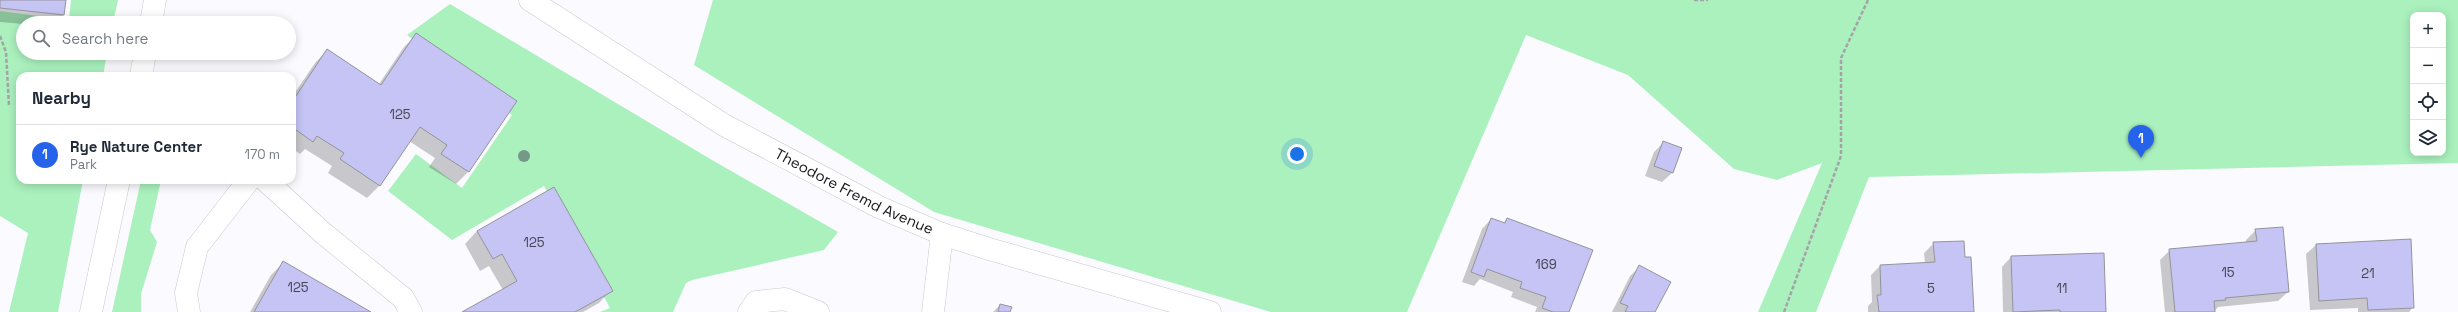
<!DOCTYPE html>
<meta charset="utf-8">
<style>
:root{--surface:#fff;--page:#f2f2f3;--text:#1f2937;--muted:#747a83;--line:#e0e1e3;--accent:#2563eb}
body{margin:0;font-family:"Space Grotesk",sans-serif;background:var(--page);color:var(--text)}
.controls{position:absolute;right:12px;top:12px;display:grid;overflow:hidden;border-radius:8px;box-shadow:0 2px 10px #0003}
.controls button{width:36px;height:36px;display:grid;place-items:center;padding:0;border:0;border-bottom:1px solid var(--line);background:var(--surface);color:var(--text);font:20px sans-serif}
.you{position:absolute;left:1297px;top:154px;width:14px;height:14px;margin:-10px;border:3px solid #fff;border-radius:50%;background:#1a73e8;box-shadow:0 0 0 6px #1a73e833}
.badge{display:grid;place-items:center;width:26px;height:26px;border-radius:50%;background:var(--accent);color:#fff;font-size:13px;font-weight:700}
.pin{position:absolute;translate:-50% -33px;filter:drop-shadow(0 1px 2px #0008)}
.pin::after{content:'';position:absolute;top:21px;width:14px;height:12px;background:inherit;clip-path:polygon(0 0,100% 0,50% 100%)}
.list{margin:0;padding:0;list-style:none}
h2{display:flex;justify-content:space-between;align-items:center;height:52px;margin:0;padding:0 16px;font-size:17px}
h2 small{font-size:13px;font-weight:400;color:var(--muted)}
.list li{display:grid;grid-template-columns:26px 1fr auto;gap:12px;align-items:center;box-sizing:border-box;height:60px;padding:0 16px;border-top:1px solid var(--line)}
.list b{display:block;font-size:15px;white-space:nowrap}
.list p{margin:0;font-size:13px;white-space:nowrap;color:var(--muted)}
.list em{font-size:13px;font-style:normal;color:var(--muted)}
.icon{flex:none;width:22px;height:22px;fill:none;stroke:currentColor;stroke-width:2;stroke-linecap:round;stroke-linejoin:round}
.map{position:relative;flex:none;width:2458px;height:312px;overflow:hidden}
.search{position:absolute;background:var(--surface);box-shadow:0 2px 10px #0003;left:16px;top:16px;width:280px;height:44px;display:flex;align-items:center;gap:10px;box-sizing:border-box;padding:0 14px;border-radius:22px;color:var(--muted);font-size:15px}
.panel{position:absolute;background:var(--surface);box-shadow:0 2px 10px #0003;left:16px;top:72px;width:280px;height:112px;border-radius:12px}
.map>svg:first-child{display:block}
.green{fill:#aaf1be;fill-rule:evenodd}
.shadow{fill:#0003}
.building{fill:#c6c4f4;stroke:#94939c}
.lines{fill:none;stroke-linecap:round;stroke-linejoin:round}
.minor-casing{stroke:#c8c8d1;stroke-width:23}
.path{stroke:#a4a4a8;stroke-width:2.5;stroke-dasharray:4 2;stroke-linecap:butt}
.minor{stroke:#fff;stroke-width:22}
.tree{fill:#759887}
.labels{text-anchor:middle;stroke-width:3.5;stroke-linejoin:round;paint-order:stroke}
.number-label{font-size:13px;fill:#444351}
.street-label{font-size:15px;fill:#18181b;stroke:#fff}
</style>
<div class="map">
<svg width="2458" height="312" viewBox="0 0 2458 312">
<rect width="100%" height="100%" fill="#fbfbff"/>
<!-- green -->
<path class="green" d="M71 0H118L113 23H23V53H107L103 76H20V180H83L58 312H9L28 233 0 216V11L69 20Z
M713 0H2458V163L1869 177 1816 312H1758L1822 163 1777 180 1734 169 1628 75 1526 35 1407 312H1271L934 212 694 65ZM2413 15H2443V153H2413Z
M450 4 712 160 838 232 824 250 692 280 686 283 673 312H600L610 308 544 186 452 240 388 191 416 154 462 188 512 115 407 35Z
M141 180H161L150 230 157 242 141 294V312H112Z"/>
<!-- shadow -->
<path class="shadow" d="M0 0H65L63 15 55 23 23 24 0 22Z
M416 35 516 101 468 172 456 184 429 167 435 158 409 141 379 186 367 198 328 173 332 166 305 149 300 154 292 148V97L315 63 327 50 379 84 404 47Z
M1664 142 1672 173 1662 182 1645 176 1654 152Z
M1491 219 1503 224 1507 219 1568 312H1535L1537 307 1511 297 1513 292 1480 279 1474 286 1462 282 1482 229Z
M2256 230 2288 292 2278 301 2218 307 2214 312H2165L2160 260 2170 250 2246 243V240Z
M477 231 611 290 599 303 583 312H464L503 290 489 266 480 271 465 244Z
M1934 243 1964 258 1973 312H1868V306L1872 302 1871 275 1880 266 1925 263 1924 253Z
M2316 245 2413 307 2409 312H2358V308L2310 310 2306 254Z
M2011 257 2105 312H2003L2002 267Z
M283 263 369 312H250L271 275Z
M1640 267 1654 312H1612L1630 276Z
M1000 305 1009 312H993Z"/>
<!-- building -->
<path class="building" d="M0 0H66L64 15 0 8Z
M416 33 517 101 469 172 441 154 447 145 420 127 380 186 340 159 344 153 317 136 313 142 292 127V102L327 49 381 85Z
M1663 141 1682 148 1673 173 1654 166Z
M554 187 613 291 575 312H462L517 281 502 254 493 259 477 231Z
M1491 218 1505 223 1507 218 1593 250 1569 312H1553L1542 308 1546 297 1520 288 1522 282 1487 269 1484 277 1471 272Z
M2283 227 2289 292 2225 298 2226 300 2214 301 2215 312H2175L2169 249 2257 241 2255 229Z
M2411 239 2414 308 2368 310 2367 298 2319 301 2316 244Z
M1964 241 1965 257H1971L1974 312H1879L1877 295H1881L1880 265 1935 262 1933 242Z
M2104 253 2106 312H2060V310L2013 312 2011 256Z
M283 261 371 312H254Z
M1639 265 1671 282 1655 312H1625L1628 306 1620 303Z
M1000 304 1012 307 1010 312H998Z"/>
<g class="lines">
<defs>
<g id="minor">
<path id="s1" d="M530 0 724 125 879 207 942 234 989 249 1210 312"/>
<path d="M151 23 155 0"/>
<path d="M141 76 145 53"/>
<path d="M265 180 323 233 403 298 411 312"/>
<path d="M91 312 119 180"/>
<path d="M189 312 186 293 197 247 249 180"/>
<path d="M749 312 756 302 785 299 818 312"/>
<path d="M933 312 942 234"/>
</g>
</defs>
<!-- minor casing -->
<use href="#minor" class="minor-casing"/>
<!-- path -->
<path class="path" d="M1694 0H1708
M0 36 6 52 9 106
M1784 312 1841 156V58L1868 0"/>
<!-- minor -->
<use href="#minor" class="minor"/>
</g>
<!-- trees -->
<circle class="tree" cx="524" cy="156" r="6"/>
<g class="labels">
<!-- number labels -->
<g class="number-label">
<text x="400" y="119">125</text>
<text x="534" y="247">125</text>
<text x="1546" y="269">169</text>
<text x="2228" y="277">15</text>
<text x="2368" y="278">21</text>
<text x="298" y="292">125</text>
<text x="1931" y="293">5</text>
<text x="2062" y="293">11</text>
</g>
<!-- street labels -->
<g class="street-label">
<text dy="5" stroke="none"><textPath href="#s1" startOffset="377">Theodore Fremd Avenue</textPath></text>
</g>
</g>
</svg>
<div class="controls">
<button>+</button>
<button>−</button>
<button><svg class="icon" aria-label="locate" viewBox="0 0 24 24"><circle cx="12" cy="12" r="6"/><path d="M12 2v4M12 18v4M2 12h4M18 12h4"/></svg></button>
<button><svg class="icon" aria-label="layers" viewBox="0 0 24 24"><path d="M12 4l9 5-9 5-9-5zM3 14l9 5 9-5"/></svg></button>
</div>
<div class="you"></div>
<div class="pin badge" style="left:2141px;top:158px">1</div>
<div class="search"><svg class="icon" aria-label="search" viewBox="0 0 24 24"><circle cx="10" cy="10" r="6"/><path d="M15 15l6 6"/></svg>Search here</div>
<section class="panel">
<h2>Nearby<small></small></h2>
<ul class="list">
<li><span class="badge">1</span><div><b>Rye Nature Center</b><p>Park</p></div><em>170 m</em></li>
</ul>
</section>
</div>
